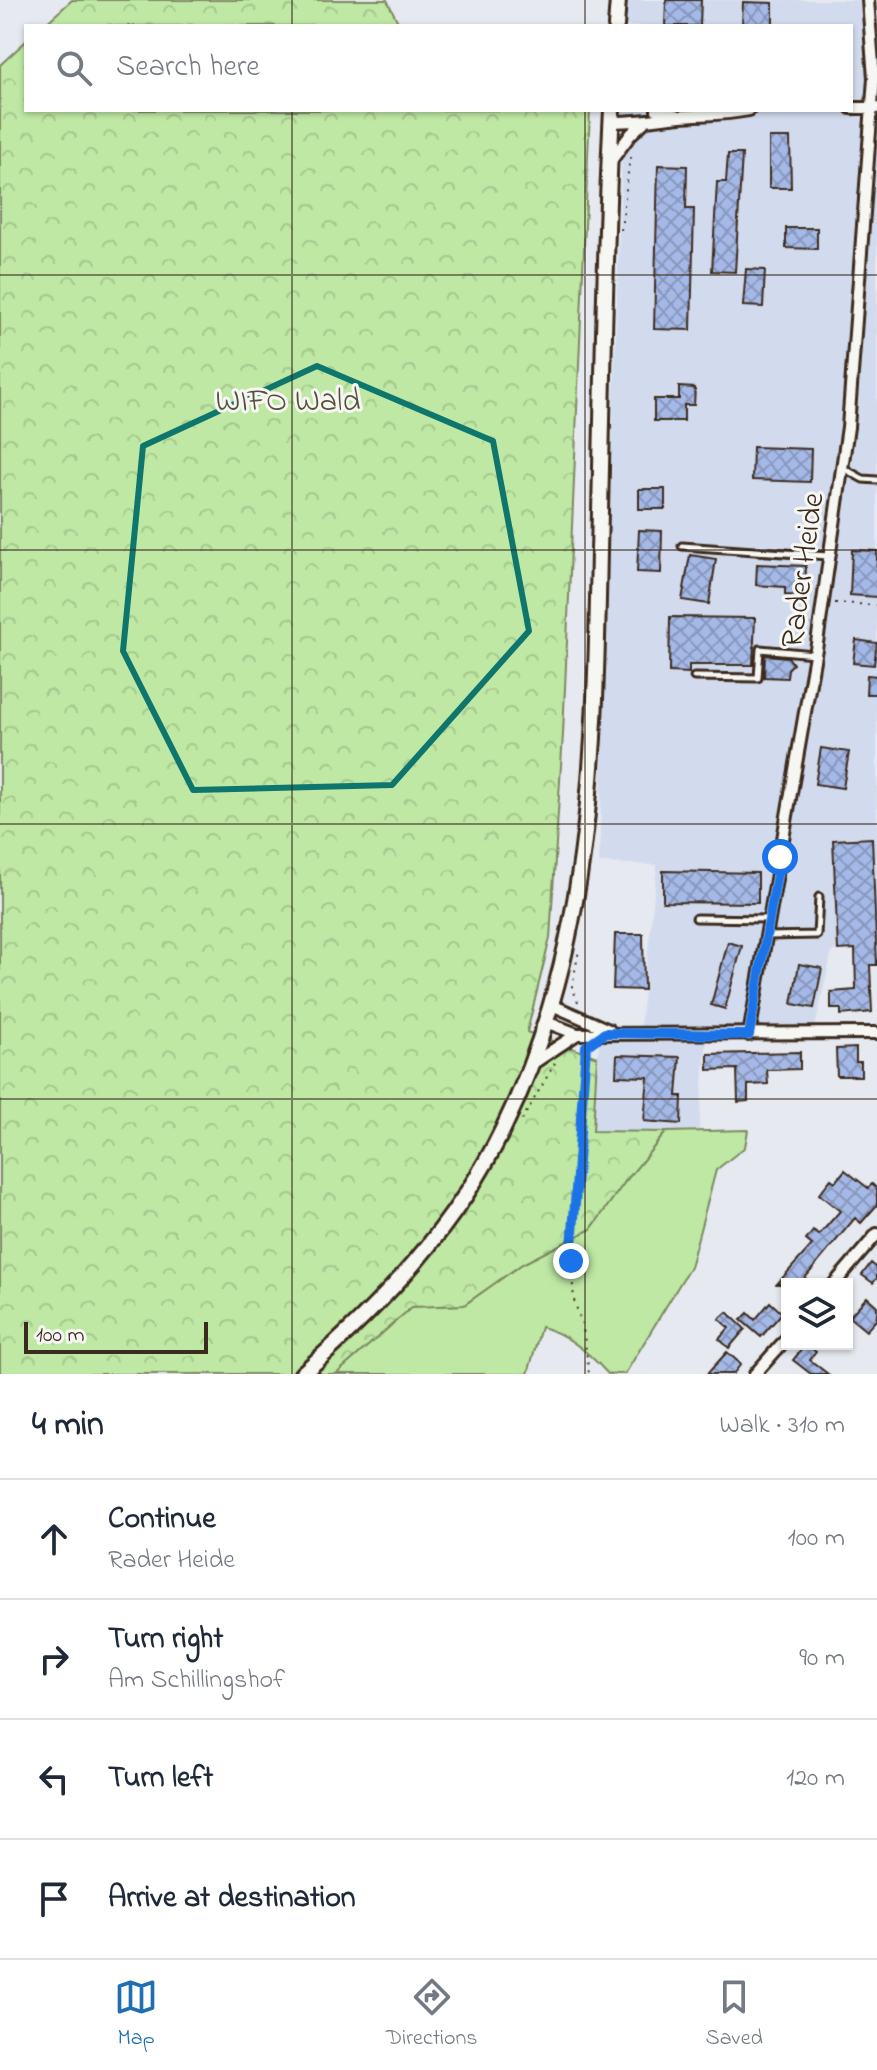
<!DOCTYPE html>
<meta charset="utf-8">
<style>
:root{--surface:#fff;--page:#f6f6f7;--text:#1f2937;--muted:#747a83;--line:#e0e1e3;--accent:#1f6fb2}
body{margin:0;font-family:"Indie Flower",sans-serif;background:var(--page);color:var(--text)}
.controls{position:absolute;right:24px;bottom:24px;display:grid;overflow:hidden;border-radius:0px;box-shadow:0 2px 6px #0004}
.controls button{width:72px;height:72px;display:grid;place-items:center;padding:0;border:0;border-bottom:2px solid var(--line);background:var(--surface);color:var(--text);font:40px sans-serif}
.scale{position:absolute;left:24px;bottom:20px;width:184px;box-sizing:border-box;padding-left:8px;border:4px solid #3b2a1e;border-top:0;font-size:22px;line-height:28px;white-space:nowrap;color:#3b2a1e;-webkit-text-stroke:6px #f6f6f2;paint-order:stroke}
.stop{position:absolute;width:24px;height:24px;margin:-18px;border:6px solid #1a73e8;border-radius:50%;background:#fff}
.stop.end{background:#1a73e8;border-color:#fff;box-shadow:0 2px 8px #0008}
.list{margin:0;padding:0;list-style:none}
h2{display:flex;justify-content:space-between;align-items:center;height:104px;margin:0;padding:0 32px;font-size:34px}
h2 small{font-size:26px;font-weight:400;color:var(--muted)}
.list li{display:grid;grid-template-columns:52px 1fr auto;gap:24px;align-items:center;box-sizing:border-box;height:120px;padding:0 32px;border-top:2px solid var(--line)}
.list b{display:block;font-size:30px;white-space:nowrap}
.list p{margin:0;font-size:26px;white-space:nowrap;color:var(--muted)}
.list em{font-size:26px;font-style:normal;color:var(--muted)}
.icon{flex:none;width:44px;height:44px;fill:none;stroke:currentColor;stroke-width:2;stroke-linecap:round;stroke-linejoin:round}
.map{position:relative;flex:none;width:877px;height:1374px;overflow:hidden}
.search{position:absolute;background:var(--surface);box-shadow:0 2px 6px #0004;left:24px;right:24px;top:24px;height:88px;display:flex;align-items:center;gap:20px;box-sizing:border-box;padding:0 28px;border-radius:0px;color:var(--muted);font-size:30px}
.sheet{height:584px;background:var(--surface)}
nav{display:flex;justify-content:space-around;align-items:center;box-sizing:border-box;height:112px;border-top:2px solid var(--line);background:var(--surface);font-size:22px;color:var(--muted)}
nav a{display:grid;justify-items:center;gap:4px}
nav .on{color:var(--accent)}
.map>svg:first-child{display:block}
.built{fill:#d2dbee}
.grass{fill:#bee8a4;stroke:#7c8961;stroke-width:2}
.forest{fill:url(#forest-crowns);stroke:#7c8961;stroke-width:2}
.building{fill:url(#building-cross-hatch);stroke:#3b2a1e;stroke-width:2}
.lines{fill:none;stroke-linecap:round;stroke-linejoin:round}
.lane-casing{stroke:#3b2a1e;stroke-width:11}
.street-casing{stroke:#3b2a1e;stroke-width:16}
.secondary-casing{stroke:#3b2a1e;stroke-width:20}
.path{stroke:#3b2a1e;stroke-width:2;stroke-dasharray:2 6;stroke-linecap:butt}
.lane{stroke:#f6f6f2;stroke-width:5}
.street{stroke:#f6f6f2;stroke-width:10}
.secondary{stroke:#f6f6f2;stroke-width:14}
.route{stroke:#1a73e8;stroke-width:10}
.marked{fill:none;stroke:#0f766e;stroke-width:6;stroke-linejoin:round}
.grid{fill:none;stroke:#3b2a1e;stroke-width:2;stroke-opacity:0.55}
.labels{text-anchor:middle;stroke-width:6;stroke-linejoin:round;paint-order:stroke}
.park-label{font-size:32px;fill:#555039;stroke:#f6f6f2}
.street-label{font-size:32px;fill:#3b2a1e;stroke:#f6f6f2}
</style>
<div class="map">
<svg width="877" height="1374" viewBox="0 0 877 1374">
<defs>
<pattern id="forest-crowns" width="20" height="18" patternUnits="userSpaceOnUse" patternTransform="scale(2)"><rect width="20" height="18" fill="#bee8a4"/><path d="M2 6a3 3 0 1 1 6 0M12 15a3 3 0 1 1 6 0" fill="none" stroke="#a4c78d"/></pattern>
<pattern id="building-cross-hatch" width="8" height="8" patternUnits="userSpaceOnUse" patternTransform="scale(2)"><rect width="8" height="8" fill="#a5b9e8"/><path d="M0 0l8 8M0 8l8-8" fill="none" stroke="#8897bb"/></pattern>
</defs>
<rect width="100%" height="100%" fill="#e6eaf0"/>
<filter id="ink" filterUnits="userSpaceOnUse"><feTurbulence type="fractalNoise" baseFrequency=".0125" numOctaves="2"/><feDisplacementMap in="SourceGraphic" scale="16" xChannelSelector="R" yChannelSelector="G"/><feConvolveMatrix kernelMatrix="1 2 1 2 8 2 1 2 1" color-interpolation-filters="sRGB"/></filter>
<g filter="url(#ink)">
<!-- built -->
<path class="built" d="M627 0H877V949L832 951 813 1037 707 1038 699 1130 666 1132 593 1131 597 1057 603 1022 618 1029 640 1028 657 865 599 863 623 110H851V26H626Z"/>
<!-- grass -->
<path class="grass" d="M748 1130 745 1147 716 1170 690 1267 625 1374H608C591 1355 566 1333 541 1327L528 1374H336L412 1306 464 1305 522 1264 591 1229 624 1183 666 1132Z"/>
<!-- forest -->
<path class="forest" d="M72 0H387L400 26H43Z
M26 41V110H590L563 734 550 938 527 1032 597 1057 593 1131 666 1132 624 1183 591 1229 522 1264 464 1305 412 1307 336 1374H0V65Z"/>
<!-- building -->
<path class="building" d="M666 0H701L700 26H665Z
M743 2 773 3V26H742Z
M769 138H790L791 188H769Z
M728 154H742L735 272 712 271 717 182H726Z
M658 165 687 166 686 209H694L691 330 654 329Z
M786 228H817V249L786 248Z
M746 269 765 270 763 307 743 306Z
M679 387 695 388 694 405H684V421H654V399H679Z
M753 447 811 449 810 482 752 480Z
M639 489H665V509H639Z
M639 530 662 531 661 573 637 572Z
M852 550 877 551V597L850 595Z
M690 555 716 559 709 604 682 600Z
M757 564 806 566 805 596 785 595V587L756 585Z
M670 617 755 618 753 665H689V673L669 672Z
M856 640 877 643 874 665 853 663Z
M765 655 788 657 793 664 788 669 787 678 764 677Z
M867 675 877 676V694H866Z
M821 748 849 752 843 788 815 784Z
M872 838 877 965H870L872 1012 841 1015V1009H831V992L856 990 855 949 838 950 833 840Z
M663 871 758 873V903L663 902Z
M615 934H643L644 990 613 989Z
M728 942 742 946 725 1009 711 1005Z
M799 964 822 968 814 1008 792 1004Z
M856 1048V1062H861V1076H837L836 1049Z
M800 1052V1069L767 1070 768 1084 748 1085V1101L738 1102 737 1069 708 1070V1054Z
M617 1055 680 1057 677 1096H682L681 1124 644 1121 648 1077 616 1076Z
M845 1170 868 1188 872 1184 877 1189V1205L861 1223 855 1218 800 1284H777L812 1245 806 1240 813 1231 819 1235 840 1211 819 1194 831 1179 835 1182Z
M871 1263 877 1268V1278L873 1283 862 1275Z
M867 1297 877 1306V1319L866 1331 849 1317Z
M770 1302 782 1313 761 1337 741 1320 748 1313 755 1320Z
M727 1312 745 1329 729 1348 719 1339 729 1328 719 1319Z
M806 1344 816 1352 810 1360 828 1374H811L793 1360Z
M727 1352 741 1364 733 1374H707Z"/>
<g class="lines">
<defs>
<path id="lane" d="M843 468 863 479 877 480
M682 546 828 556
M694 677 758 678 760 649 814 654
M696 918 768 919
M767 936 817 935 819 897"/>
<path id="street" d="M851 108H877
M657 110 676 115
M611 122C635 122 657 119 680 116 704 114 724 115 749 110
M610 162 631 134 644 122
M552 1005 609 1030
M546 1022 577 1034 877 1033
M749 1035 817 643 848 427 874 78 868 0
M532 1064 577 1034
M834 1284 877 1234
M755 1374 787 1338"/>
<path id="secondary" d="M616 26 618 0
M302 1374C382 1304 456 1227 503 1129 593 946 595 751 599 551 603 404 604 257 612 110"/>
</defs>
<!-- lane casing -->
<use href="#lane" class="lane-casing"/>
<!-- street casing -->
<use href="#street" class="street-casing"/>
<!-- secondary casing -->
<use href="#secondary" class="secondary-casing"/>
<!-- path -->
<path class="path" d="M621 230 630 157
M835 603 877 605
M578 1002 572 987 579 950
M587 1045 583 1065 571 1261 574 1300 583 1328 589 1374
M522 1120 555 1063"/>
<!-- lane -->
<use href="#lane" class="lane"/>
<!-- street -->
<use href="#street" class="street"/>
<!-- secondary -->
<use href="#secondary" class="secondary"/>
</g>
</g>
<g class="lines" filter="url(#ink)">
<!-- route -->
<path class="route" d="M571 1261 586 1046 605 1033 749 1035 780 857"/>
</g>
<!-- marked area -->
<path class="marked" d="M317 366 493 441 529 631 392 785 193 790 123 651 143 446Z"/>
<!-- grid -->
<path class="grid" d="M292 0V26M585 0V26M292 110V1374M585 110V1374M0 275H877M0 550H877M0 824H877M0 1099H877"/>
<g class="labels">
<!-- park labels -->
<g class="park-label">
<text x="288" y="410">WIFO Wald</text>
</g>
<!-- street labels -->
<g class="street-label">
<text transform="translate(801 570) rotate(-82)" y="11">Rader Heide</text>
</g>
</g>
</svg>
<div class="controls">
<button><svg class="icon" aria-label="layers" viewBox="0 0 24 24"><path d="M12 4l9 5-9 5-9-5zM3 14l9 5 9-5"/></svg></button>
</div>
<div class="scale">100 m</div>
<div class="stop" style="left:780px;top:857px"></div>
<div class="stop end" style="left:571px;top:1261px"></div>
<div class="search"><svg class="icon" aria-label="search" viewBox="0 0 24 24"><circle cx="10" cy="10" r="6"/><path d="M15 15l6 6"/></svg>Search here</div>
</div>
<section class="sheet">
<h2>4 min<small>Walk · 310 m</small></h2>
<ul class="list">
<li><svg class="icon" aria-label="ahead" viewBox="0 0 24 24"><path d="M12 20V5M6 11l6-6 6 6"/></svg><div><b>Continue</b><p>Rader Heide</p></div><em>100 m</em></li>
<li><svg class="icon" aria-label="right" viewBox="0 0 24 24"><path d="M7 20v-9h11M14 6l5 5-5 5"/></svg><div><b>Turn right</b><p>Am Schillingshof</p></div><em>90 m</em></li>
<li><svg class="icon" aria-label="left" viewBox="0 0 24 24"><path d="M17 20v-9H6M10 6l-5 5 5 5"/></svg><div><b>Turn left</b></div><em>120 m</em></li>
<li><svg class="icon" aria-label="arrive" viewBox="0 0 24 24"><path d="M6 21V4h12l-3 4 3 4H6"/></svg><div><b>Arrive at destination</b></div></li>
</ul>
</section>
<nav>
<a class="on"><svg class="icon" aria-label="map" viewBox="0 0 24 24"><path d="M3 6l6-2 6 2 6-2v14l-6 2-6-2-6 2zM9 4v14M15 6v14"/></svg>Map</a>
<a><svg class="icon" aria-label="directions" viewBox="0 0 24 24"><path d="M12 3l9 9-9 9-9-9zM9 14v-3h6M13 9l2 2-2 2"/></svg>Directions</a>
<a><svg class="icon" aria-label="saved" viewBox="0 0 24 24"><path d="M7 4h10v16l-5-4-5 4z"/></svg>Saved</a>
</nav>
